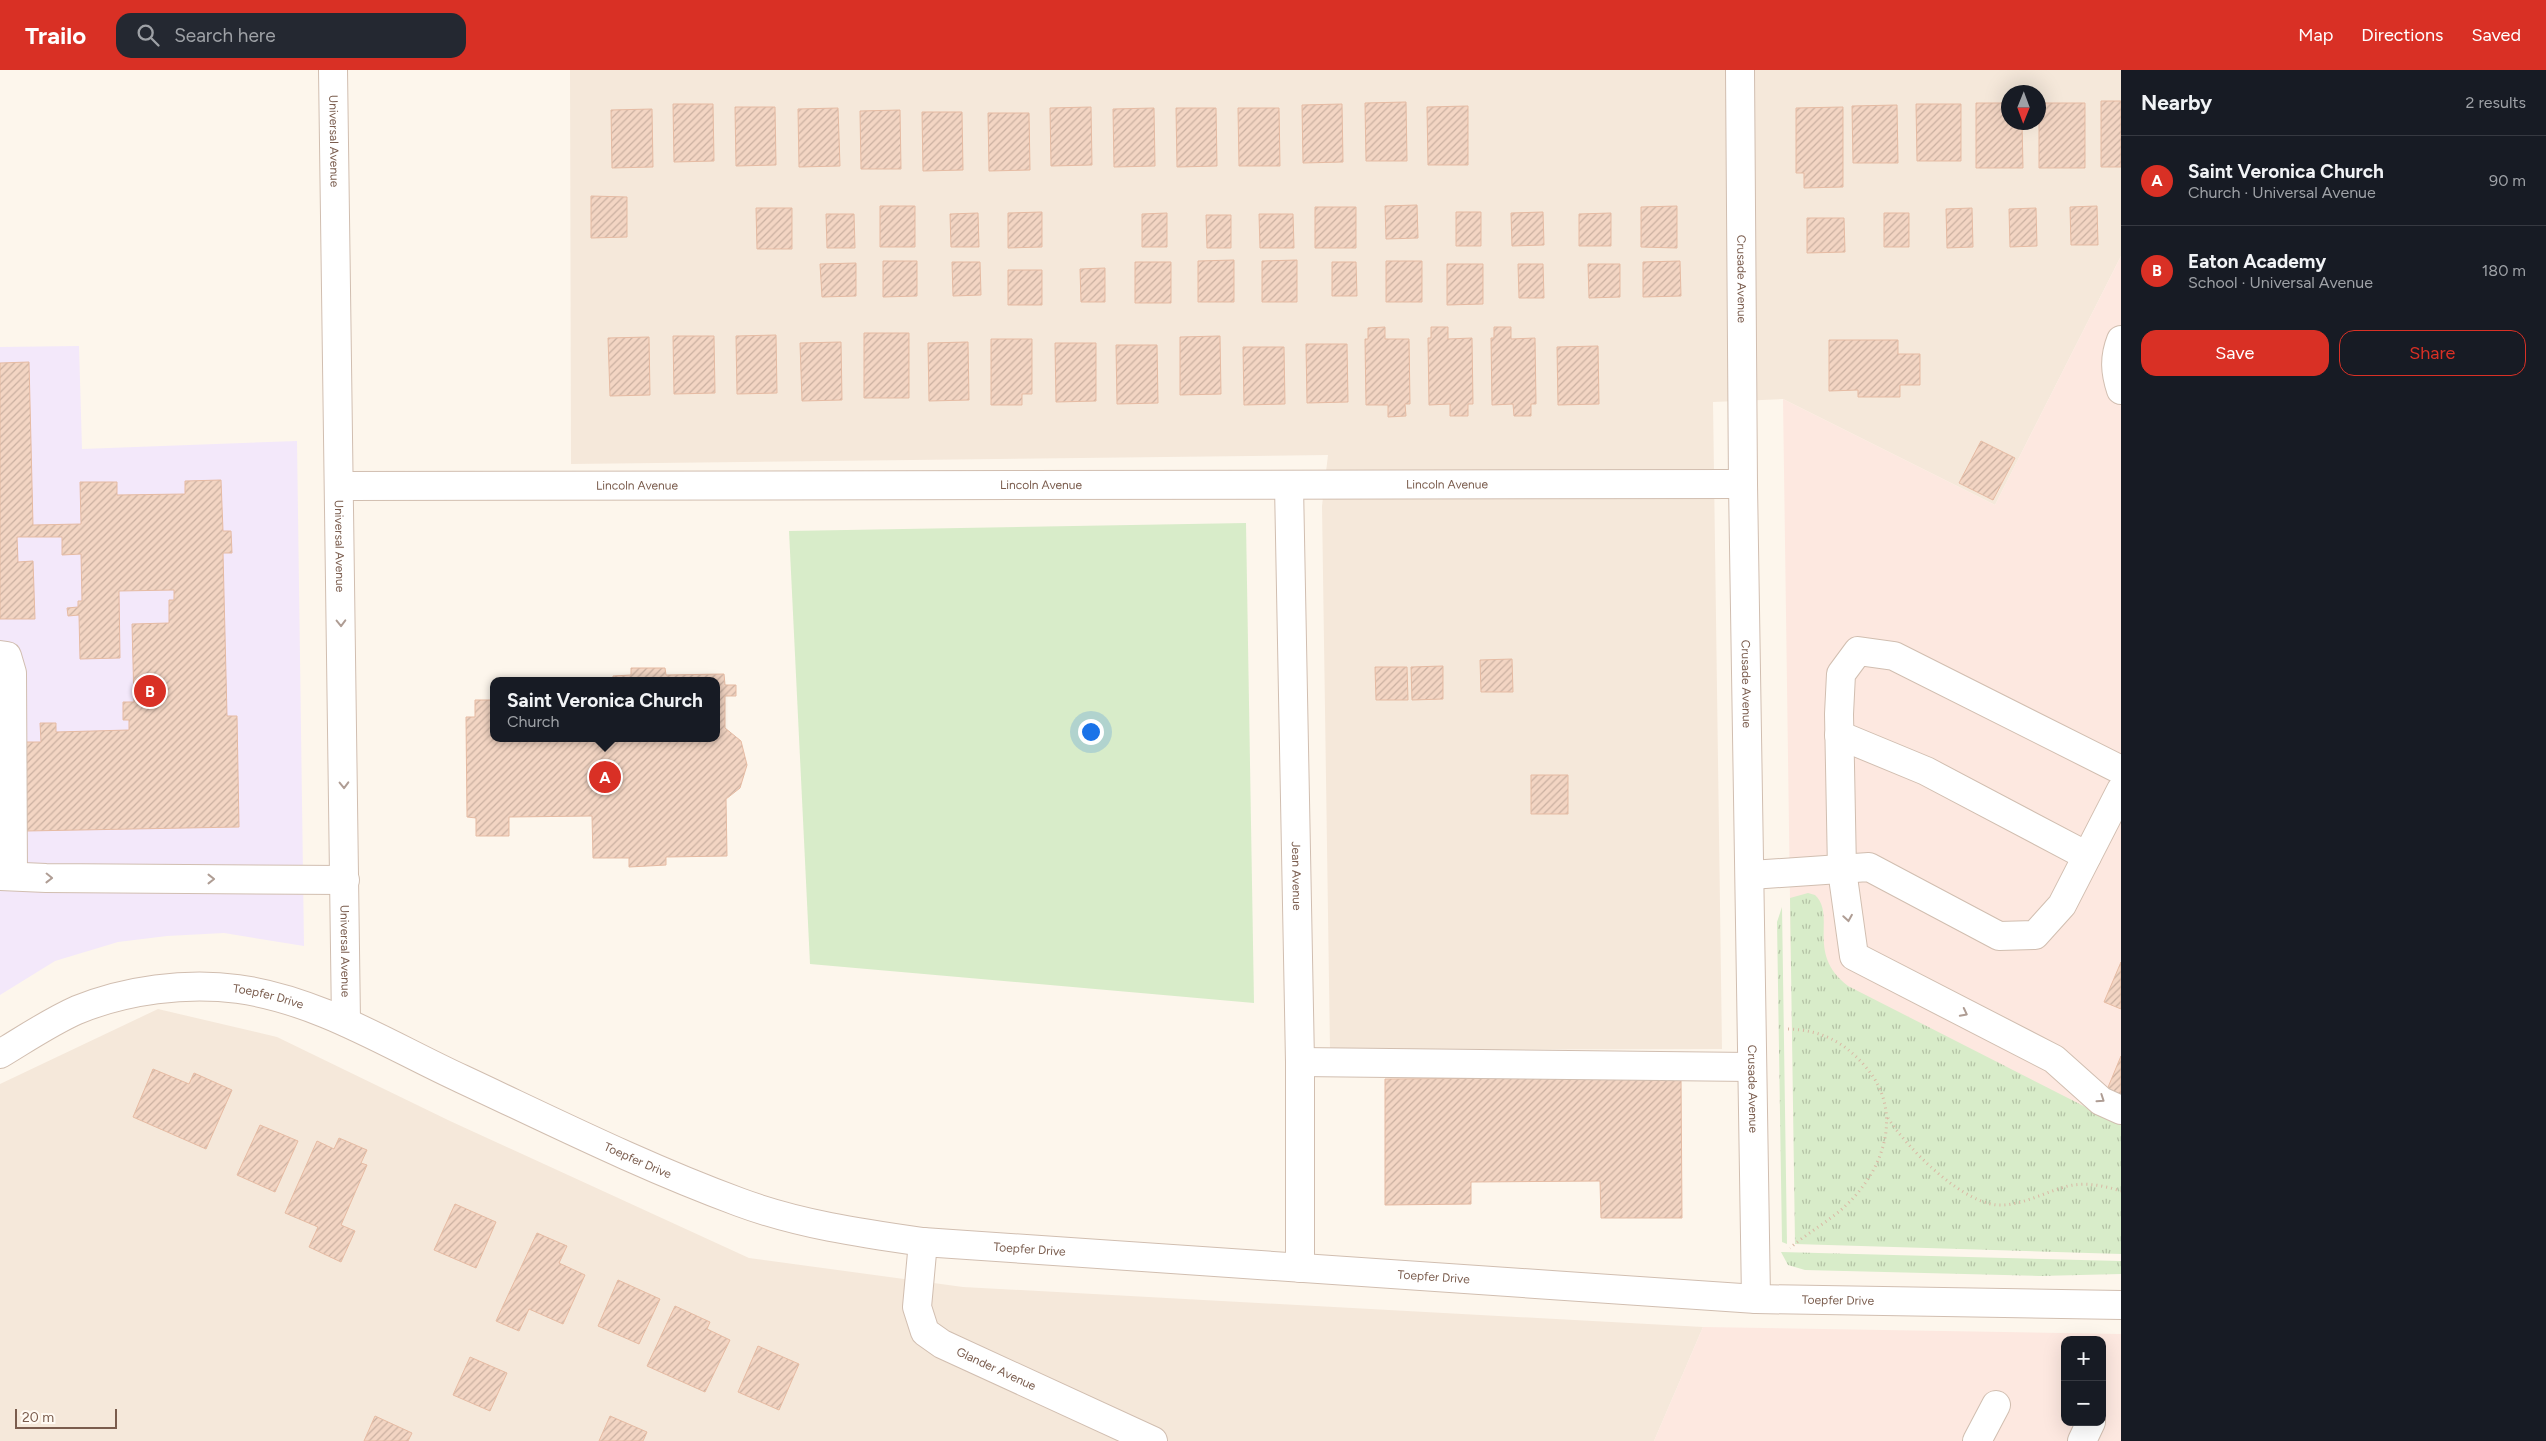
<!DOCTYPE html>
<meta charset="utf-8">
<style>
:root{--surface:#171b24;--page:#242831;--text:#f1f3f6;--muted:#9ea1a6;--line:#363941;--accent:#d93025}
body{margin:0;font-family:Figtree,sans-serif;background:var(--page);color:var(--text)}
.controls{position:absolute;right:15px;bottom:15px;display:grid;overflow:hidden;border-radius:10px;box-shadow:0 5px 20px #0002}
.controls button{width:45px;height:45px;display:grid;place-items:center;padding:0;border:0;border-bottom:1px solid var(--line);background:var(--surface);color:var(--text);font:25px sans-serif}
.compass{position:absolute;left:2001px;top:15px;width:45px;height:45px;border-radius:50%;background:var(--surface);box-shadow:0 5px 20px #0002;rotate:181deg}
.scale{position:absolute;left:15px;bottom:12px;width:102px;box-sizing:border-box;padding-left:5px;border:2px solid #7a5c4d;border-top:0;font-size:14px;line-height:18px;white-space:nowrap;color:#7a5c4d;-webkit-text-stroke:4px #fffaf3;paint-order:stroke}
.you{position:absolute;left:1090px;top:661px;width:18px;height:18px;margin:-12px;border:4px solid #fff;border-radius:50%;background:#1a73e8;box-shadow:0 0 0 8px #1a73e833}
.badge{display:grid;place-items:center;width:32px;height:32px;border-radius:50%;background:var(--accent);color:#fff;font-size:16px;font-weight:700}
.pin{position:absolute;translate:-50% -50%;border:2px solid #fff;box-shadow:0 1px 5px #0006}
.popup{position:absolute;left:490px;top:607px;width:230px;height:65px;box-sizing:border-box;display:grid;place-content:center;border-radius:10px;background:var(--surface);filter:drop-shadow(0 1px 4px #0005);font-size:16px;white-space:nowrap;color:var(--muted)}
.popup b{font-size:19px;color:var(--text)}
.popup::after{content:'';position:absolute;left:50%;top:100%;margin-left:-10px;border:10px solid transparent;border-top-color:var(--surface)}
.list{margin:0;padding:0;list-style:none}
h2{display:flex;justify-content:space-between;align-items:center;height:65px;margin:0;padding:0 20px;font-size:21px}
h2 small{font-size:16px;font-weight:400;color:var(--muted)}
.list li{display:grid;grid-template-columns:32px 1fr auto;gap:15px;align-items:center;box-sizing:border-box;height:90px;padding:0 20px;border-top:1px solid var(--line)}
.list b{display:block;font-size:19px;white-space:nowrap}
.list p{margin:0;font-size:16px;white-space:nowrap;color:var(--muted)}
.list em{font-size:16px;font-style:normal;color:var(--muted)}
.actions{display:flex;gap:10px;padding:15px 20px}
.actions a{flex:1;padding:11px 0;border:1px solid var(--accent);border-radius:15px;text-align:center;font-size:18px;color:var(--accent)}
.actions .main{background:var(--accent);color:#fff}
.icon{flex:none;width:28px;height:28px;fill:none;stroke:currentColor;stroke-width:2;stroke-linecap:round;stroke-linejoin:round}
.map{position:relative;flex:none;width:2121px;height:1371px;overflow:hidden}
header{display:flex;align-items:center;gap:30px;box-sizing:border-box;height:70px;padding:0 25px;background:var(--accent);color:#fff}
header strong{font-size:24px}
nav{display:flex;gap:28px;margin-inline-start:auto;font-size:18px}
.search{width:350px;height:45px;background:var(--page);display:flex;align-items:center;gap:12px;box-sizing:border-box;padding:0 18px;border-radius:15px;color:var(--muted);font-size:19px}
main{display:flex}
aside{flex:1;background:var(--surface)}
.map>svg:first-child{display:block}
.residential{fill:#f5e8da;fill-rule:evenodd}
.commercial{fill:#fde8e0;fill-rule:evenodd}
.education{fill:#f3e8fa}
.grass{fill:url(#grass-tufts)}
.pitch{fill:#d8ecc9}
.building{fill:url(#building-hatch);stroke:#e6bba3}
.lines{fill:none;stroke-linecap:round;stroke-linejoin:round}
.minor-casing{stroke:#d1beb0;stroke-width:30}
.path{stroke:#d9b8a5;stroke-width:3;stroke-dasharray:1 4;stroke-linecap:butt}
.minor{stroke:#fff;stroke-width:28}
.oneway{stroke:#af9d94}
.labels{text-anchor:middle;stroke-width:5;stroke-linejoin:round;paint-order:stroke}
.street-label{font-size:12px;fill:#7a5c4d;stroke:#fffaf3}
</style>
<header>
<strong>Trailo</strong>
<div class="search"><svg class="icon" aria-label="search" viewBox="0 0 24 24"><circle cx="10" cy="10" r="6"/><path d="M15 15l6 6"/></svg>Search here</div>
<nav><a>Map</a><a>Directions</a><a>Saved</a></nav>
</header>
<main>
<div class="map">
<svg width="2121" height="1371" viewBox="0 0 2121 1371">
<defs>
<pattern id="grass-tufts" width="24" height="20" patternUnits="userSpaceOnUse" patternTransform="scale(1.25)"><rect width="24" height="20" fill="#d8ecc9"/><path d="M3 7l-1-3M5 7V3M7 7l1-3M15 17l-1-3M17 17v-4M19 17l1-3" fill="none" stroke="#b4c2a5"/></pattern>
<pattern id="building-hatch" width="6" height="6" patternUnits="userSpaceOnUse" patternTransform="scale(1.25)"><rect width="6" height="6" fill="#f3d5c3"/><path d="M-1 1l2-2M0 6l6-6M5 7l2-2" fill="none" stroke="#cab0a1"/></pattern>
</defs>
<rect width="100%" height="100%" fill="#fdf6ec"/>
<!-- residential -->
<path class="residential" d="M570 0H2121V186L1995 435 1783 329 1713 332 1722 979 1330 980 1322 436 1328 385 571 394ZM2008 22H2038V52H2008Z
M158 939 277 967 450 1051 749 1188 963 1217 1703 1257 1654 1371H0V1014Z"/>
<!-- commercial -->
<path class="commercial" d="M2121 186V1070L1791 902 1783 329 1995 435Z
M1703 1257 2121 1264V1371H1654ZM2065 1270H2102V1352H2065Z"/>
<!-- education -->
<path class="education" d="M79 276 82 379 297 371 304 876 224 863 167 866 118 872 55 891 0 925V277Z"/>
<!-- grass -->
<path class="grass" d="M1808 823 1815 825C1837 846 1805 883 1848 916L2121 1055V1184L1795 1174 1790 828Z
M1782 837 1787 1174 1782 1172 1777 852Z
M1781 1182 2121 1191V1204L2039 1206 1805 1200 1788 1195Z"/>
<!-- pitch -->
<path class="pitch" d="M1246 453 1254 933 810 894 789 461Z"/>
<!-- building -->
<path class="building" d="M2101 31H2121V97H2101Z
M1406 32 1407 91H1366L1365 33Z
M1976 33H2008V52H2022L2023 98H1976Z
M2039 33H2085V98H2039Z
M673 34H713L714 91 674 92Z
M1342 34 1343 92 1303 93 1302 35Z
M1916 34H1961V91H1917Z
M1897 35 1898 93H1853L1852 36Z
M1468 36V95H1428L1427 37Z
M735 37H775L776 95 736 96Z
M1091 37 1092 95 1051 96 1050 38Z
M1843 37V117L1804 118V103H1796V38Z
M838 38 840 96 799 97 798 39Z
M1154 38 1155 96 1114 97 1113 39Z
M1176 38H1216L1217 96 1177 97Z
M1238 38H1279L1280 96H1239Z
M652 39 653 97 612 98 611 40Z
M900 40 901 99H861L860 41Z
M922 42H962L963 100 923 101Z
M988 43H1029L1030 100 989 101Z
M591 126 627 127V167L591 168Z
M1417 135 1418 168 1386 169 1385 136Z
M880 136H915V177H880Z
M1677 136V178L1641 177V137Z
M2097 136 2098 175H2071L2070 137Z
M1315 137H1356V178H1315Z
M756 138H792V179H757Z
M1972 138 1973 177 1947 178 1946 139Z
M2036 138 2037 176 2010 177 2009 139Z
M1042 142V177L1008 178V143Z
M1456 142H1481V176H1456Z
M1543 142 1544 175 1512 176 1511 143Z
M978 143 979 177H951L950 144Z
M1167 143V177H1142V144Z
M1611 143V176H1579V144Z
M1884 143H1909V177H1884Z
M826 144H854L855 178H827Z
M1259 144H1293L1294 178H1260Z
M1206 145H1231V178H1207Z
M1807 148H1844L1845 182 1807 183Z
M1234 190V232H1198V191Z
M1297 190V232H1262V191Z
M883 191H917V226L883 227Z
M1386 191H1422V232H1386Z
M1680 191 1681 226 1643 227V192Z
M952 192H980L981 225 953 226Z
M1135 192H1171V233H1135Z
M1332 192H1356L1357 226H1332Z
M856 193V226L822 227 820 194Z
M1447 194H1483V234L1447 235Z
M1518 194H1543L1544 228H1519Z
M1588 194H1620V227L1589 228Z
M1105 198V232H1081L1080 199Z
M1008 200H1042V235H1008Z
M1385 257V269H1409L1410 334H1405L1406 346 1388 347V335H1366L1365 269H1368V258Z
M1431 257H1448V269L1472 268 1473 334H1468V346H1450V334L1429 335 1428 268H1431Z
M1494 257H1511V269L1535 268 1536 334H1531V346H1514L1513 334 1492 335 1491 268H1494Z
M864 263H909V328H864Z
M776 265 777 323 737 324 736 266Z
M673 266H714L715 323 674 324Z
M1220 266 1221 324 1180 325V267Z
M649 267 650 325 610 326 608 268Z
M991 269H1032V324H1022V335H991Z
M1829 270H1898V284H1920V315H1900V327H1858V320L1829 321Z
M841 272 842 330 802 331 800 273Z
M968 272 969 330 929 331 928 273Z
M1055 273H1096V331L1056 332Z
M1306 274H1347L1348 332 1307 333Z
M1116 275H1157L1158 333 1117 334Z
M1598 276 1599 334 1558 335 1557 277Z
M1243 277H1284L1285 334 1244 335Z
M29 292 33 455 81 454 80 412H117V425L185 424V411L221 410 223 461H231L232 483H223L227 646H237L239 757 26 761 24 672H41L40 653H56V662L129 660V650H123V632H134L132 554 169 553V530H174V520L119 521 120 588 80 589 79 545 68 546 67 538 78 537V531H82L81 484 62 485V467H17L18 492 33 491 35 549H0V293Z
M1981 371 2015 388 1993 430 1959 413Z
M1512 589 1513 622H1481L1480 590Z
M1443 596V629L1412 630 1411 597Z
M1375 597H1407L1408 630H1376Z
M631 598H665L666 605 724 604 725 615H736V626H725V658L741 671 747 695 740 718 726 729 727 786 666 787V795L629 797V788H593L592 746 509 747V766H476V748L467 747 466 647H475V630H494V668H716V611H613V606L631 605Z
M1531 705H1568V744H1531Z
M2121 892V939L2104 932Z
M2121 986V1034L2104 1027Z
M153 999 189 1014 194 1003 232 1020 206 1079 133 1047Z
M1681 1007 1682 1148H1601L1600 1111 1471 1112V1134L1385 1135V1009Z
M260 1055 298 1071 275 1122 237 1105Z
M339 1068 367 1080 361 1093 367 1095 341 1155 355 1161 341 1192 309 1177 318 1157 285 1143 317 1071 334 1079Z
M455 1134 496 1152 476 1198 434 1180Z
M537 1163 567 1176 559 1193 585 1205 563 1254 529 1239 519 1261 496 1251Z
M618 1210 660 1229 639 1274 598 1256Z
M675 1236 710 1252 707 1259 730 1270 705 1322 647 1296Z
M758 1276 799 1294 779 1340 738 1322Z
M470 1287 507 1303 490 1341 453 1325Z
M375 1346 412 1363 408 1371H364Z
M610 1346 647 1362 643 1371H599Z"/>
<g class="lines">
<defs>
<g id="minor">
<path id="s1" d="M333 0 346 952"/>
<path id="s2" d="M1740 0 1743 414 1756 1229"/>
<path d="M2121 270C2114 288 2115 302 2121 320"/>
<path id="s3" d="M1289 415 1300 992V1198"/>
<path id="s4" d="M339 416 1743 414"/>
<path d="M0 585 7 586 12 603 13 806"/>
<path d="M1839 665 1926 701 2087 786"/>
<path d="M2121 700 1894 586 1858 581 1841 604 1839 644 1842 800 1854 886 2054 989 2101 1031 2121 1040"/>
<path d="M1751 805 1869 797 1999 866 2035 865 2062 835 2121 720"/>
<path d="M0 806 46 808 345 810"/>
<path id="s5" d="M0 984C25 969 50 952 77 940 126 920 186 912 238 919 319 930 390 976 462 1009 554 1052 644 1097 739 1132 798 1154 860 1163 923 1172L1756 1229 2121 1235"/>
<path d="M1300 992 1751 997"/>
<path id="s6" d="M923 1172 917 1237 925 1262 942 1274 1153 1371"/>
<path d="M1977 1371 1996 1335"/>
<path d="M2082 1371 2091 1352"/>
</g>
</defs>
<!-- minor casing -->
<use href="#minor" class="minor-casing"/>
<!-- path -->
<path class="path" d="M1788 959C1820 960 1843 971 1864 995 1906 1041 1884 1102 1842 1139 1826 1153 1806 1164 1790 1178
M1888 1048C1907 1078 1966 1138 2003 1135 2023 1134 2042 1124 2061 1118 2081 1111 2102 1115 2121 1121"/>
<!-- minor -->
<use href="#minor" class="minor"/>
</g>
<!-- one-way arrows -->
<defs><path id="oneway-chevron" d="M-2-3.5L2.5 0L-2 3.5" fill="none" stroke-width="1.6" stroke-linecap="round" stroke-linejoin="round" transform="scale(1.25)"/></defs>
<g class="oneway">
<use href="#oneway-chevron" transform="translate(341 553) rotate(89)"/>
<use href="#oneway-chevron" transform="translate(344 715) rotate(89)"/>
<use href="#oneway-chevron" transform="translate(49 808) rotate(1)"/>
<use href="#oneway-chevron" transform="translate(211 809)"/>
<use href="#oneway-chevron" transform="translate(1848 848) rotate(81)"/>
<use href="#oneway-chevron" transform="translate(1964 943) rotate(27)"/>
<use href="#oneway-chevron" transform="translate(2101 1029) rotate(34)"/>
</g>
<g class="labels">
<!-- street labels -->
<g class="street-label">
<text dy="4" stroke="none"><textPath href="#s1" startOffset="71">Universal Avenue</textPath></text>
<text dy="4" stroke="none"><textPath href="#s2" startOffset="209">Crusade Avenue</textPath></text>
<text dy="4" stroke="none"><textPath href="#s4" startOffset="1108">Lincoln Avenue</textPath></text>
<text dy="4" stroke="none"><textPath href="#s4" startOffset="298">Lincoln Avenue</textPath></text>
<text dy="4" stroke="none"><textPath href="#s4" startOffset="702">Lincoln Avenue</textPath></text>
<text dy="4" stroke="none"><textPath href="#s1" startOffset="476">Universal Avenue</textPath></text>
<text dy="4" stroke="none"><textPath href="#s2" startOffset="614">Crusade Avenue</textPath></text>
<text dy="4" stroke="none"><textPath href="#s3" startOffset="391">Jean Avenue</textPath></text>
<text dy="4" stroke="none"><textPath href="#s1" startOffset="881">Universal Avenue</textPath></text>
<text dy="4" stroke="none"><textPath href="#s5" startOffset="284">Toepfer Drive</textPath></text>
<text dy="4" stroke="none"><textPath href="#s2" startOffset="1019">Crusade Avenue</textPath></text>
<text dy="4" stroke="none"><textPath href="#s5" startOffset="689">Toepfer Drive</textPath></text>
<text dy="4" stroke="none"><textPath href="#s5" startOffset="1094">Toepfer Drive</textPath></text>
<text dy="4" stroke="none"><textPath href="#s5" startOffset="1499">Toepfer Drive</textPath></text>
<text dy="4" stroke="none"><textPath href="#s5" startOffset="1904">Toepfer Drive</textPath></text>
<text dy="4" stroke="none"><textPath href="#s6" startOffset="172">Glander Avenue</textPath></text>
</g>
</g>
</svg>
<div class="controls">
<button>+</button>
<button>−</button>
</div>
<svg class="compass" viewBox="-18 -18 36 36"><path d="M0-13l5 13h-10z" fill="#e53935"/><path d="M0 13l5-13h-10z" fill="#9ea1a6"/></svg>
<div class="scale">20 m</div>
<div class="you"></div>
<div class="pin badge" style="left:605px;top:707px">A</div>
<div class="popup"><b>Saint Veronica Church</b>Church</div>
<div class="pin badge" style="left:150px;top:621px">B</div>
</div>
<aside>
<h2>Nearby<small>2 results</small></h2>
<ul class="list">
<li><span class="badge">A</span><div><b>Saint Veronica Church</b><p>Church · Universal Avenue</p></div><em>90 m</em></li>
<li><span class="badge">B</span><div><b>Eaton Academy</b><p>School · Universal Avenue</p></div><em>180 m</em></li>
</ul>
<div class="actions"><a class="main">Save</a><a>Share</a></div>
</aside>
</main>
